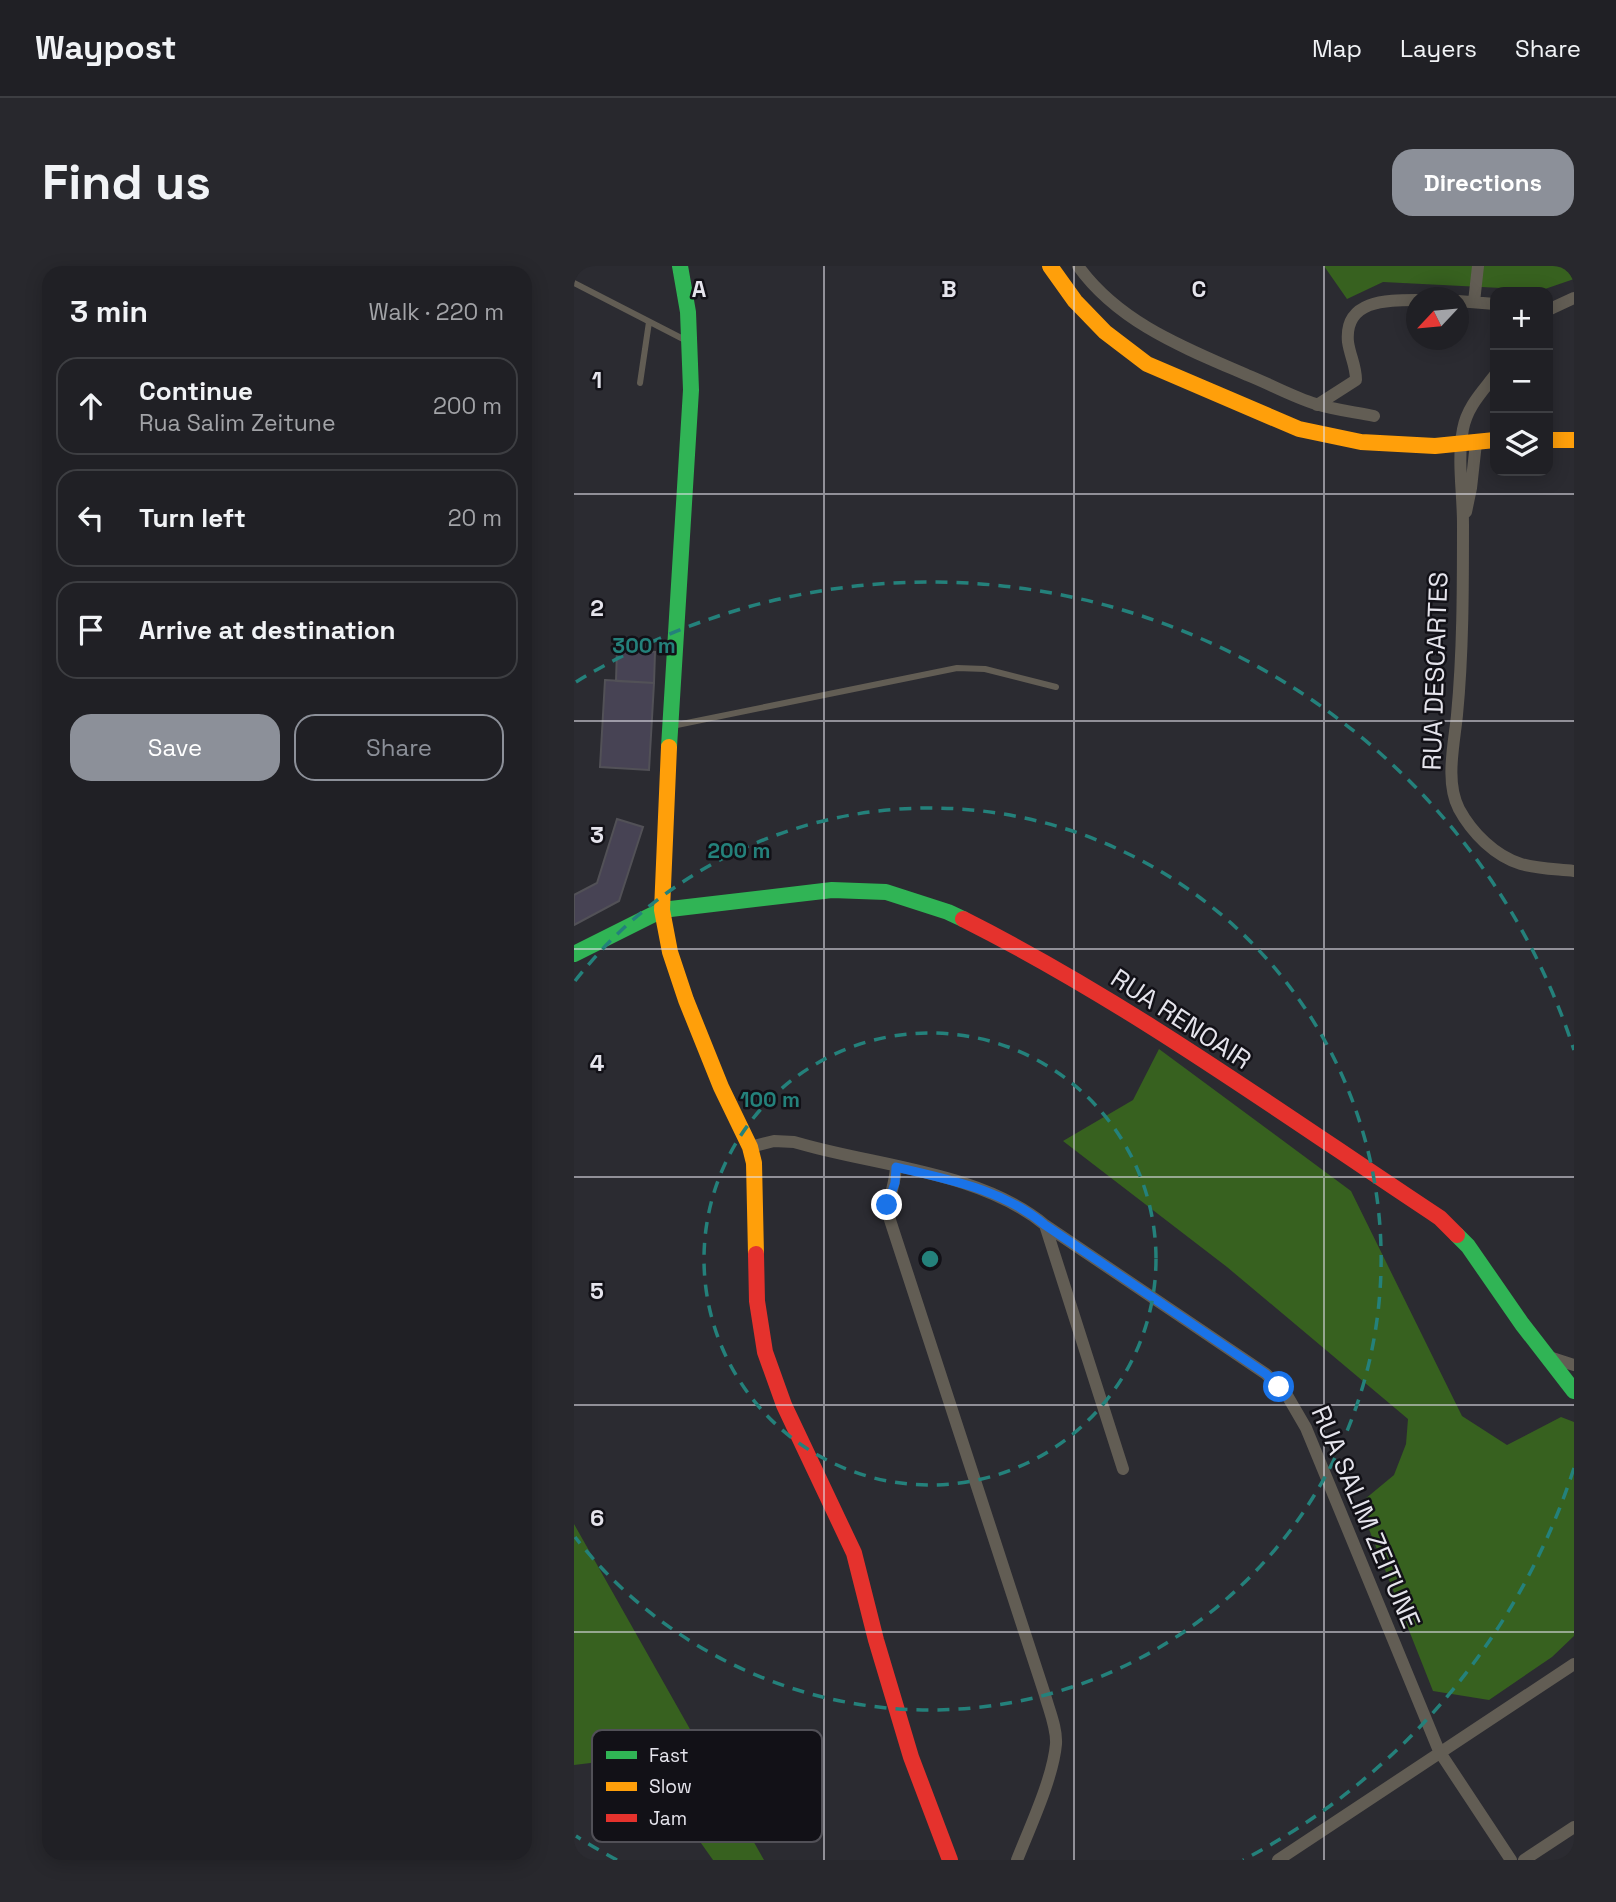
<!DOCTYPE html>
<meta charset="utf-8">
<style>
:root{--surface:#202025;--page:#28282d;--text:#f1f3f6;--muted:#a2a3a7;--line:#3d3e42;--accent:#8c9099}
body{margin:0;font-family:"Space Grotesk",sans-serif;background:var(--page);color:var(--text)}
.controls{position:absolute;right:21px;top:21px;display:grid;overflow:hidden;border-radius:14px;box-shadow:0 4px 18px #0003}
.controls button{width:63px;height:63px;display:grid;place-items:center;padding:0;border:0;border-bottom:2px solid var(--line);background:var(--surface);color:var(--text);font:35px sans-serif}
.compass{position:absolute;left:832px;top:21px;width:63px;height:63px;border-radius:50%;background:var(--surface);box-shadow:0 4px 18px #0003;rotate:244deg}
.stop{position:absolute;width:21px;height:21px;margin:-16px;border:5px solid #1a73e8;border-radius:50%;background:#fff}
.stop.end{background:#1a73e8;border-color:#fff;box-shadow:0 2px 7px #0008}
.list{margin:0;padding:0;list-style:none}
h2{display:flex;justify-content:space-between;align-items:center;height:91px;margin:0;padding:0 28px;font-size:30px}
h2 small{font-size:23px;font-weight:400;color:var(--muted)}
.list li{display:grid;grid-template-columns:46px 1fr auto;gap:21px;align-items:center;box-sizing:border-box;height:98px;margin:0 14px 14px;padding:0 14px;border:2px solid var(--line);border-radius:21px}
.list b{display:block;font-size:26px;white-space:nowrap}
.list p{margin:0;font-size:23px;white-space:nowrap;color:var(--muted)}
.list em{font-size:23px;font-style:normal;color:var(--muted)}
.actions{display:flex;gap:14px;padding:21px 28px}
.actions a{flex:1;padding:16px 0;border:2px solid var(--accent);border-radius:21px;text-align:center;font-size:24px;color:var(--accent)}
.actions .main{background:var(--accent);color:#fff}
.icon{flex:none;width:38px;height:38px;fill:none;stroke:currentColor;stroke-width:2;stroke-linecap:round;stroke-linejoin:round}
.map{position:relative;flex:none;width:1000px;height:1594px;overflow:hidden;border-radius:21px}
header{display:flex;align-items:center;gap:42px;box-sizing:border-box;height:98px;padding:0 35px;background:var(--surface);border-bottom:2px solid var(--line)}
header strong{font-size:33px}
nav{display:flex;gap:38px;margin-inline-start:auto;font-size:24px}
.intro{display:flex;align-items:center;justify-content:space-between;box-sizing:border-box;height:168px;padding:0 42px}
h1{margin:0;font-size:49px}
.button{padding:18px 32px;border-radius:21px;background:var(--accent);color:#fff;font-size:24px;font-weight:700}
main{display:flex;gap:42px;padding:0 42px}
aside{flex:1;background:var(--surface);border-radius:21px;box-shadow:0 4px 18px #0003}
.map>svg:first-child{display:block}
.forest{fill:#37611f}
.building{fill:#474354;stroke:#525157;stroke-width:2}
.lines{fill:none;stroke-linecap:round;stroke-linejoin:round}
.lane{stroke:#625d54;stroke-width:6}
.street{stroke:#625d54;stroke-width:12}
.fast{stroke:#30b455;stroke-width:16}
.slow{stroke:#ff9f0a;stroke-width:16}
.jam{stroke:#e5322d;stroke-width:16}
.route{stroke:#1a73e8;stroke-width:9}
.grid{fill:none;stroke:#e5e4ec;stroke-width:2;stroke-opacity:0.55}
.ring{fill:none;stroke:#24817b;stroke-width:3.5;stroke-dasharray:12 9}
.labels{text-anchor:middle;stroke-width:5;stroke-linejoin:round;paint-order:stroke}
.street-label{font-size:26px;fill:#e5e4ec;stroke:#121117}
.key{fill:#121117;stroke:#515057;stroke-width:2}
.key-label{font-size:19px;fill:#e5e4ec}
.grid-label{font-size:23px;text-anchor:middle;font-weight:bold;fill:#e5e4ec;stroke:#121117;stroke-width:5;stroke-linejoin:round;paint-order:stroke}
.centre{fill:#24817b;stroke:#121117;stroke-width:3.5}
.ring-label{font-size:21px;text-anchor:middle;font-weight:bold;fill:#24817b;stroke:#121117;stroke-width:5;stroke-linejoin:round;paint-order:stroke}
</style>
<header>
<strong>Waypost</strong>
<nav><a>Map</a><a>Layers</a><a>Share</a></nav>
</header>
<div class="intro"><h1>Find us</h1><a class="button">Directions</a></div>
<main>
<aside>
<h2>3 min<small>Walk · 220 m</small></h2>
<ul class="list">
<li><svg class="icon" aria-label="ahead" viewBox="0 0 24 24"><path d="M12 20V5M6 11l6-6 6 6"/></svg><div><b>Continue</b><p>Rua Salim Zeitune</p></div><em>200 m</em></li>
<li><svg class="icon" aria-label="left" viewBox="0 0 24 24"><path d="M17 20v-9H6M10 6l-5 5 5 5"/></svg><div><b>Turn left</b></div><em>20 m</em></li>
<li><svg class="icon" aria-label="arrive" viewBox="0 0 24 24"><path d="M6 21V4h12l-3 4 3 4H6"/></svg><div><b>Arrive at destination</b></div></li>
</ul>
<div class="actions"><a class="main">Save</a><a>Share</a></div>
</aside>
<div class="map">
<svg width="1000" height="1594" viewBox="0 0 1000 1594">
<rect width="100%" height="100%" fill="#2b2b31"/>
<!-- forest -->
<path class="forest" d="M750 0H1000V13L968 24 809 16 773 33Z
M585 783 777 925 888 1150 933 1179 987 1151 1000 1156V1370L978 1391 915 1434 859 1425 785 1238 820 1209 832 1178 834 1153 653 1001 489 875 559 834Z
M0 1258 190 1594H139L66 1491 0 1499Z"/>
<!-- building -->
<path class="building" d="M43 383 81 386 80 417 42 415Z
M31 414 80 417 75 504 26 501Z
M43 553 69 561 45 635 0 659V629L23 617Z"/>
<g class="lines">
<!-- lane -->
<path class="lane" d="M0 17 113 75
M66 117 75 56
M98 460 383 402 411 403 482 421"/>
<!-- street -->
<path class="street" d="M504 0C545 57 611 82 673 109 696 118 719 131 742 138 761 144 781 146 800 150
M884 35 921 38
M900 36 904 0
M974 44 1000 32
M921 109C908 126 893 141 889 163 883 195 889 226 889 258 889 321 889 387 883 449 880 479 871 516 885 543 898 567 921 590 947 598 964 603 983 603 1000 605
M743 139 782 114C782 100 776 90 774 76 770 34 812 34 842 34
M892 246 897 222 902 177
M176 881 200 875 220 876C300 900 406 905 471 959L692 1108 714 1131 732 1162 865 1485 937 1594
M322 901C321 922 312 933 316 954L471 1429C475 1444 483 1462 482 1478 479 1512 456 1561 443 1594
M471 959 549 1203
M975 1091 1000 1099
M704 1594 1000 1398
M950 1594 1000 1561"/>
<!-- fast -->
<path class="fast" d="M95 481 117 124 114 46 106 0
M0 688 88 644 258 624 312 626 374 646 389 653
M883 969 894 980 948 1058 1000 1125"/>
<!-- slow -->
<path class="slow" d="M476 0 501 35 531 66 573 98 725 163 787 176 861 180 921 174
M974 174H1000
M95 481 88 644 96 686 112 734 147 821 176 881 180 897 182 988"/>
<!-- jam -->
<path class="jam" d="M389 653C556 737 710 849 866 952L883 969
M182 988 183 1035 191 1086 210 1139 280 1287 302 1374 337 1491 376 1594"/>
</g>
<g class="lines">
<!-- route -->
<path class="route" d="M313 939 321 917 322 901C376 914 428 923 471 959L692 1108 705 1121"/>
</g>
<!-- grid -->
<path class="grid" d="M250 0V1594M500 0V1594M750 0V1594M0 228H1000M0 455H1000M0 683H1000M0 911H1000M0 1139H1000M0 1366H1000"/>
<!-- distance rings -->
<g class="ring">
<circle cx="356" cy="993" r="226"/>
<path d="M1 715A451 451 0 1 1 1 1271"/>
<path d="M1000 1202A677 677 0 0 1 669 1594M43 1594A677 677 0 0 1 2 1570M2 416A677 677 0 0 1 1000 784"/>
</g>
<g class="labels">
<!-- street labels -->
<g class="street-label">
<text transform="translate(861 405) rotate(-88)" y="9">RUA DESCARTES</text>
<text transform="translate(607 753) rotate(33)" y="9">RUA RENOAIR</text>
<text transform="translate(792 1251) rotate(67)" y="9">RUA SALIM ZEITUNE</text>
</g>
</g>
<!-- legend -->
<rect x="18" y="1464" width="230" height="112" rx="10" class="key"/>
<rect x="32" y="1485" width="31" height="8" fill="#30b455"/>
<rect x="32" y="1516" width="31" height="9" fill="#ff9f0a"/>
<rect x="32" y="1548" width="31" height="8" fill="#e5322d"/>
<g class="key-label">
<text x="75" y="1496">Fast</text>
<text x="75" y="1527">Slow</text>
<text x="75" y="1559">Jam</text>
</g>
<g class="grid-label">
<text x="125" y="31">A</text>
<text x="375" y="31">B</text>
<text x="625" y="31">C</text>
<text x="23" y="122">1</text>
<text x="23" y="350">2</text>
<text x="23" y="577">3</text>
<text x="23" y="805">4</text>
<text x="23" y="1033">5</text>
<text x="23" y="1260">6</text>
</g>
<circle cx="356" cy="993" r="10" class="centre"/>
<g class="ring-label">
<text x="70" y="387">300 m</text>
<text x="165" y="592">200 m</text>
<text x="196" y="841">100 m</text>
</g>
</svg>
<div class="controls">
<button>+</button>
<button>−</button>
<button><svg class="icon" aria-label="layers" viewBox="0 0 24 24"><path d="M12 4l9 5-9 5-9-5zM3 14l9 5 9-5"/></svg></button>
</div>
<svg class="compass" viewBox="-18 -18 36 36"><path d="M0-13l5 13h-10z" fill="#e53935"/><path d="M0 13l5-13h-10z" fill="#a2a3a7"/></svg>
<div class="stop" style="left:705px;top:1121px"></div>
<div class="stop end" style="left:313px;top:939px"></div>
</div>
</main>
